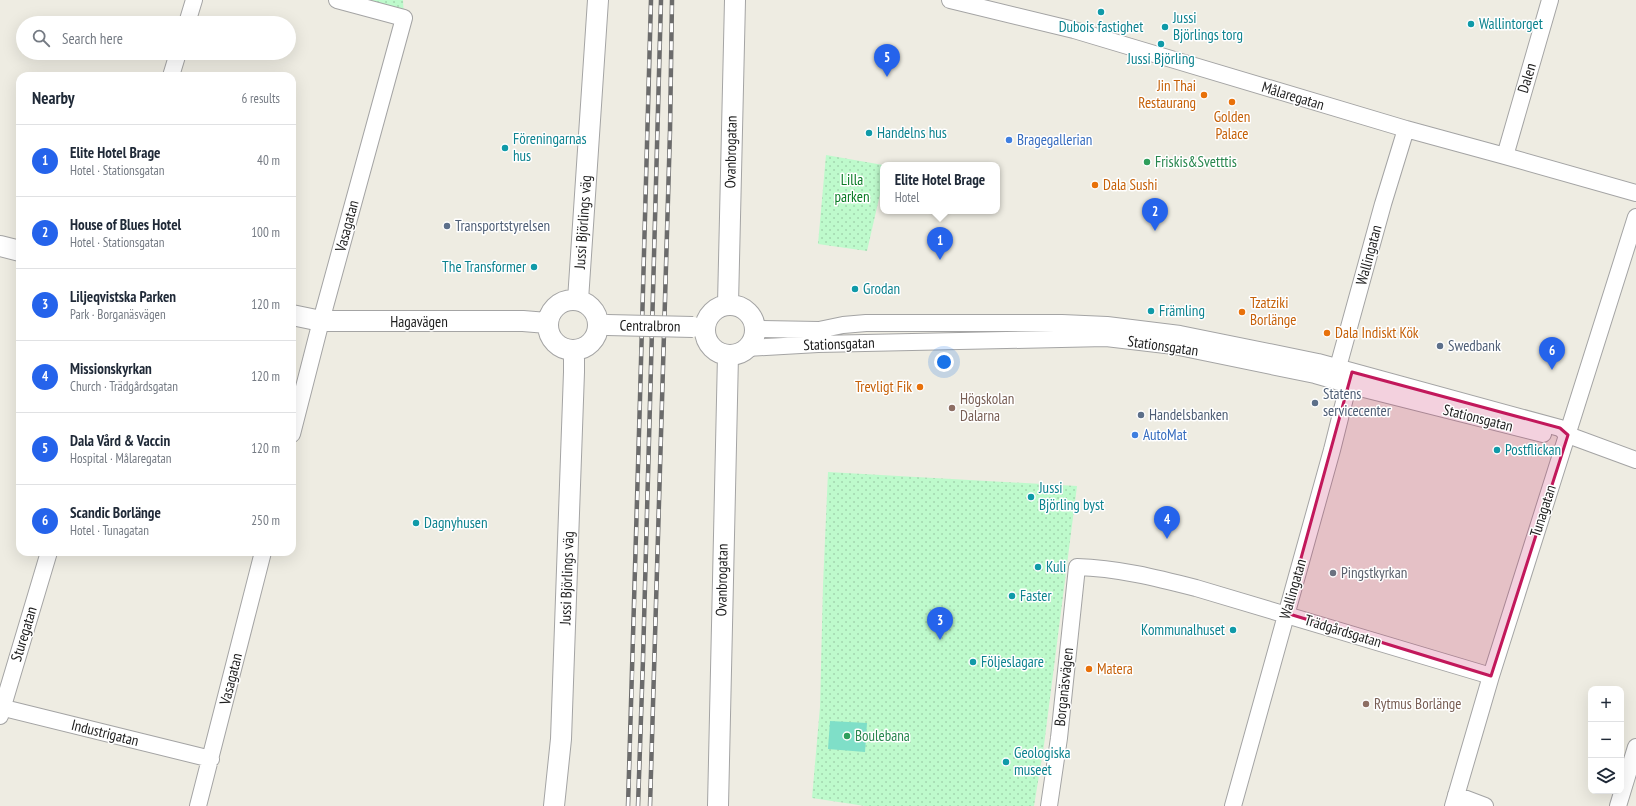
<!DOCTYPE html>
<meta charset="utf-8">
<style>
:root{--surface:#fff;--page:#f2f2f3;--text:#1f2937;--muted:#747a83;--line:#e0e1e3;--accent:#2563eb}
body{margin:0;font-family:"PT Sans Narrow",sans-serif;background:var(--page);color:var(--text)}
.controls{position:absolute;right:12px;bottom:12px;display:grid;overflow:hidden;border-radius:8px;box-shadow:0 4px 16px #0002}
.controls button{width:36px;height:36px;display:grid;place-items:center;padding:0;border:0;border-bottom:1px solid var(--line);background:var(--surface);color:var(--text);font:20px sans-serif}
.you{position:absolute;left:944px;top:362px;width:14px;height:14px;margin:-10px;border:3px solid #fff;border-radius:50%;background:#1a73e8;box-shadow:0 0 0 6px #1a73e833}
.badge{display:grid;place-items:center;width:26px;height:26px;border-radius:50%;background:var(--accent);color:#fff;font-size:13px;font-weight:700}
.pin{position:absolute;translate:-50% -33px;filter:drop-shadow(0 1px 2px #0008)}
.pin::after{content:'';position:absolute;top:21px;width:14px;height:12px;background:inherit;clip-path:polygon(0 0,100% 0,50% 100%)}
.popup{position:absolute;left:880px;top:162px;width:120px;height:52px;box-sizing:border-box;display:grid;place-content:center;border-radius:8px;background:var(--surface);filter:drop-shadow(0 1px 3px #0005);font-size:13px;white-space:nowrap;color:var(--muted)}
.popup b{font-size:15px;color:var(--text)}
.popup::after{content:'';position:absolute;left:50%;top:100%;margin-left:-8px;border:8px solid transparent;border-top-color:var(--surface)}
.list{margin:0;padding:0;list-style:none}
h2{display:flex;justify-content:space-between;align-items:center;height:52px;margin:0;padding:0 16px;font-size:17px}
h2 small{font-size:13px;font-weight:400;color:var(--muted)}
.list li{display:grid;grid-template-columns:26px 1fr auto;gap:12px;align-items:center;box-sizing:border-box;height:72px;padding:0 16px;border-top:1px solid var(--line)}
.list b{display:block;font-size:15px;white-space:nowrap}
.list p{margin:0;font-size:13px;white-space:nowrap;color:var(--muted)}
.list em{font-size:13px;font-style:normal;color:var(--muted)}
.icon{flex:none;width:22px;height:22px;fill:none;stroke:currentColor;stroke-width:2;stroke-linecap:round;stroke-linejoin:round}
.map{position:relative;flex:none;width:1636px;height:806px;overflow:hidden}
.search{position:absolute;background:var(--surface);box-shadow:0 4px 16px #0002;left:16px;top:16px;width:280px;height:44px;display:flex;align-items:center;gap:10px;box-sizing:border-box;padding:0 14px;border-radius:22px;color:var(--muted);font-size:15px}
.panel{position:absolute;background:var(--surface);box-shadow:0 4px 16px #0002;left:16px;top:72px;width:280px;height:484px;border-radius:12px}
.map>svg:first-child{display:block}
.park{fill:url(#park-dots)}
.pitch{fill:#7fdfc8}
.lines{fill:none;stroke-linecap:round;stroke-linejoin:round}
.minor-casing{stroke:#a4a4a4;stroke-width:18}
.tertiary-casing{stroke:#a4a4a4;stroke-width:22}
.minor{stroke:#fff;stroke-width:16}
.tertiary{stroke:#fff;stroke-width:20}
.rail-casing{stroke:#6b6b6b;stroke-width:4.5}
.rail{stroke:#fff;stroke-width:3;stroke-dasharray:9;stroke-linecap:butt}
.tertiary-bridge-casing{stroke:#a4a4a4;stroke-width:22;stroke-linecap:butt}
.tertiary-bridge{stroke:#fff;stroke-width:20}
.marked{fill:#c2185b;fill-opacity:0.2;stroke:#c2185b;stroke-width:3;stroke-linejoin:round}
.culture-dot{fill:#0f9aa8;stroke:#fff;stroke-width:1.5}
.food-dot{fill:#e8710a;stroke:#fff;stroke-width:1.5}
.shop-dot{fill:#3f7fe0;stroke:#fff;stroke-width:1.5}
.leisure-dot{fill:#2e9e5b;stroke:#fff;stroke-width:1.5}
.service-dot{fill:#5c6f8a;stroke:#fff;stroke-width:1.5}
.education-dot{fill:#8d6e63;stroke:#fff;stroke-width:1.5}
.worship-dot{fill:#6b7280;stroke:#fff;stroke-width:1.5}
.labels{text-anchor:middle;stroke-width:3;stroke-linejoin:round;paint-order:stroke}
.culture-label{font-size:15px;fill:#0d838f;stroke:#fff;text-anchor:start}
.street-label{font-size:15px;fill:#1d1d1d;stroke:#fff}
.food-label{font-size:15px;fill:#c56008;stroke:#fff;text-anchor:start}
.shop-label{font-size:15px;fill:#366cbe;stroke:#fff;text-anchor:start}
.leisure-label{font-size:15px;fill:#27864d;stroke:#fff;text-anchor:start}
.park-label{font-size:15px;fill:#0a7b25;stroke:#fff}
.service-label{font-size:15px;fill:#4e5e75;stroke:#fff;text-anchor:start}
.education-label{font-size:15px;fill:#785e54;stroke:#fff;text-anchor:start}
.worship-label{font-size:15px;fill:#5b616d;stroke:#fff;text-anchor:start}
</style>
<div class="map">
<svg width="1636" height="806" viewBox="0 0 1636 806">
<defs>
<pattern id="park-dots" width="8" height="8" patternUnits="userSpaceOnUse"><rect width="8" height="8" fill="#befacc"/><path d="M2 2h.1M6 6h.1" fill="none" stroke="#a3d6af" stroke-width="1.8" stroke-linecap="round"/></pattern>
</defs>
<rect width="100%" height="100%" fill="#eeece2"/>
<!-- park -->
<path class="park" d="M338 0H403L404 18Z
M826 155 883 165V181L867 251 818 244Z
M828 472 1077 486 1044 745 1034 806H865L812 798 820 707 823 585Z"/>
<!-- pitch -->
<path class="pitch" d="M830 721 867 723 865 752 828 749Z"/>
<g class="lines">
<defs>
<path id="minor" d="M950 0 1074 30 1406 129 1505 156 1636 193
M187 23 194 0
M171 76 178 53
M1505 156 1550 0
M755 329 819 330 843 325 866 323H1062L1107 325 1180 334 1318 362 1560 428 1568 435 1636 460
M747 348 818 344 1106 338 1174 346 1315 375 1364 389 1543 434
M1335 378 1383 204 1406 129
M292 434 321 321 404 18 337 0
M0 707 211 759
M0 716 49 552
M1456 795 1485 806
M198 806 263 552
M1049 806 1059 738 1077 567C1117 568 1157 578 1196 588L1491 676
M1233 806 1332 450 1351 374
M1453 806 1491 676 1636 217
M1618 806 1636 747"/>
<path id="tertiary" d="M0 246 20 251
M548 325a25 25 0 1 1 50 0a25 25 0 1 1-50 0Z
M578 300 598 0
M728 304 735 0
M705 330a25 25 0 1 1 50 0a25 25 0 1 1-50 0Z
M292 315 321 321H523L547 323
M554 806 561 739 574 372V350
M718 806 728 355"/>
</defs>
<!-- minor casing -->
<use href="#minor" class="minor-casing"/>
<!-- tertiary casing -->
<use href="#tertiary" class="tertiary-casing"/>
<!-- minor -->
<use href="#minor" class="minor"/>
<!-- tertiary -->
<use href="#tertiary" class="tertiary"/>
<defs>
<path id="rail" d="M628 806C637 537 643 269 651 0
M638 806 643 659 661 0
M650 806 670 131 672 0"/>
</defs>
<!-- rail casing -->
<use href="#rail" class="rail-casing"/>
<!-- rail -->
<use href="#rail" class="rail"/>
<defs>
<path id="tertiary-bridge" d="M607 325 693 327"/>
</defs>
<!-- tertiary-bridge casing -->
<use href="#tertiary-bridge" class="tertiary-bridge-casing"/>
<!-- tertiary-bridge -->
<use href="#tertiary-bridge" class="tertiary-bridge"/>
</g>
<!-- marked area -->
<path class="marked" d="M1352 372 1560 428 1568 435 1491 676 1286 613Z"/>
<!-- markers -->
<g class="culture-dot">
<circle cx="1101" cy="12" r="4"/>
<circle cx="1471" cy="24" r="4"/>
<circle cx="1165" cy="27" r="4"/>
<circle cx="1161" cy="44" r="4"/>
<circle cx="869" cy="133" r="4"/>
<circle cx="505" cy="148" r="4"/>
<circle cx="534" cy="267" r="4"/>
<circle cx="855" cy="289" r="4"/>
<circle cx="1151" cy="311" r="4"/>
<circle cx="1497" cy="450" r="4"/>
<circle cx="1031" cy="497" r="4"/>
<circle cx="416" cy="523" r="4"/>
<circle cx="1038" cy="567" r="4"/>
<circle cx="1012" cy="596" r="4"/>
<circle cx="1233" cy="630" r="4"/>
<circle cx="973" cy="662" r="4"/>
<circle cx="1006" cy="762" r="4"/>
</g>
<g class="food-dot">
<circle cx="1204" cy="95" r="4"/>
<circle cx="1232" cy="102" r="4"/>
<circle cx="1095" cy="185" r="4"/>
<circle cx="1242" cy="312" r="4"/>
<circle cx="1327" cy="333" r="4"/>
<circle cx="920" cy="387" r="4"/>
<circle cx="1089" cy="669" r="4"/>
</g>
<g class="shop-dot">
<circle cx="1009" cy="140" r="4"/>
<circle cx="1135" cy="435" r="4"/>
</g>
<g class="leisure-dot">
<circle cx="1147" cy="162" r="4"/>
<circle cx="847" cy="736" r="4"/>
</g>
<g class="service-dot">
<circle cx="447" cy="226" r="4"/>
<circle cx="1440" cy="346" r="4"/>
<circle cx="1315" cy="403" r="4"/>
<circle cx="1141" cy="415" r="4"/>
</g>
<g class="education-dot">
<circle cx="952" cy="408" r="4"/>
<circle cx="1366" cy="704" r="4"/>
</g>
<circle class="worship-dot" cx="1333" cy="573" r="4"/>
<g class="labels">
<!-- culture labels -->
<g class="culture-label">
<text x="1173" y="23">Jussi<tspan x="1173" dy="17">Björlings torg</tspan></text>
<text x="1479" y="29">Wallintorget</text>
<text x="1101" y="32" text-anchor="middle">Dubois fastighet</text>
<text x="1161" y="64" text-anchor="middle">Jussi Björling</text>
<text x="877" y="138">Handelns hus</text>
<text x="513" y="144">Föreningarnas<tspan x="513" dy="17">hus</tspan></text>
<text x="526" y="272" text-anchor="end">The Transformer</text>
<text x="863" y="294">Grodan</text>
<text x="1159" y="316">Främling</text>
<text x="1505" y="455">Postflickan</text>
<text x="1039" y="493">Jussi<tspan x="1039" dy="17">Björling byst</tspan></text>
<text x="424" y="528">Dagnyhusen</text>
<text x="1046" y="572">Kuli</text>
<text x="1020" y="601">Faster</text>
<text x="1225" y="635" text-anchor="end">Kommunalhuset</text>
<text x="981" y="667">Följeslagare</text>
<text x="1014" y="758">Geologiska<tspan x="1014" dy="17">museet</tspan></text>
</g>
<!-- street labels -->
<g class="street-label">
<text transform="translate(1527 78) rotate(-73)" y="5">Dalen</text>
<text transform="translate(1293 96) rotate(17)" y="5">Målaregatan</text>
<text transform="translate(731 152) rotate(-89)" y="5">Ovanbrogatan</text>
<text transform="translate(583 222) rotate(-86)" y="5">Jussi Björlings väg</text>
<text transform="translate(347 226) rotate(-75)" y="5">Vasagatan</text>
<text transform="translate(1369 255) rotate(-75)" y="5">Wallingatan</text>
<text x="419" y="327">Hagavägen</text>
<text transform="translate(650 326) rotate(1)" y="5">Centralbron</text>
<text transform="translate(839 344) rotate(-2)" y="5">Stationsgatan</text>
<text transform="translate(1163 346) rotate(8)" y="5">Stationsgatan</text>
<text transform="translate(1478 418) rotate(14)" y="5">Stationsgatan</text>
<text transform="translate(1543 511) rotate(-72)" y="5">Tunagatan</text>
<text transform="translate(567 578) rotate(-88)" y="5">Jussi Björlings väg</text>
<text transform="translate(722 580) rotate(-89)" y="5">Ovanbrogatan</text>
<text transform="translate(1293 589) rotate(-74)" y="5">Wallingatan</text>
<text transform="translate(1343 631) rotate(17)" y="5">Trädgårdsgatan</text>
<text transform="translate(24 634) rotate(-73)" y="5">Sturegatan</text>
<text transform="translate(231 679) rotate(-76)" y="5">Vasagatan</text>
<text transform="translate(1064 687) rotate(-84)" y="5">Borganäsvägen</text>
<text transform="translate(105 733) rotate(14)" y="5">Industrigatan</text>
</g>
<!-- food labels -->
<g class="food-label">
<text x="1196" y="91" text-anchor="end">Jin Thai<tspan x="1196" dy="17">Restaurang</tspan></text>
<text x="1232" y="122" text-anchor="middle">Golden<tspan x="1232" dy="17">Palace</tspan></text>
<text x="1103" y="190">Dala Sushi</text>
<text x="1250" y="308">Tzatziki<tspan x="1250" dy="17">Borlänge</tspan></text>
<text x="1335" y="338">Dala Indiskt Kök</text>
<text x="912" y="392" text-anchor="end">Trevligt Fik</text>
<text x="1097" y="674">Matera</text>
</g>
<!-- shop labels -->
<g class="shop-label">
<text x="1017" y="145">Bragegallerian</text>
<text x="1143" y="440">AutoMat</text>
</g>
<!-- leisure labels -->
<g class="leisure-label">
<text x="1155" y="167">Friskis&amp;Svetttis</text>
<text x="855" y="741">Boulebana</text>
</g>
<!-- park labels -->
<g class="park-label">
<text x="852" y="185">Lilla<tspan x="852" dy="17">parken</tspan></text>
</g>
<!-- service labels -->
<g class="service-label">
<text x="455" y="231">Transportstyrelsen</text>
<text x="1448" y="351">Swedbank</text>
<text x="1323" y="399">Statens<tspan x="1323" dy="17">servicecenter</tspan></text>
<text x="1149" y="420">Handelsbanken</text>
</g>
<!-- education labels -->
<g class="education-label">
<text x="960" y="404">Högskolan<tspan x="960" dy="17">Dalarna</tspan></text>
<text x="1374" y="709">Rytmus Borlänge</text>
</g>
<!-- worship labels -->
<g class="worship-label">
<text x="1341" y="578">Pingstkyrkan</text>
</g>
</g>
</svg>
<div class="controls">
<button>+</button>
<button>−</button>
<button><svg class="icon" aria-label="layers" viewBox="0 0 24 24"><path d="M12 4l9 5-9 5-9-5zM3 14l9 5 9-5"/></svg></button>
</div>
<div class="you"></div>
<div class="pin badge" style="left:940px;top:260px">1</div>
<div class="popup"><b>Elite Hotel Brage</b>Hotel</div>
<div class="pin badge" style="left:1155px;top:231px">2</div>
<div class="pin badge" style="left:940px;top:640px">3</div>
<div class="pin badge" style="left:1167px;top:539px">4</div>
<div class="pin badge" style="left:887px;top:77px">5</div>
<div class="pin badge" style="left:1552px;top:370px">6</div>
<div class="search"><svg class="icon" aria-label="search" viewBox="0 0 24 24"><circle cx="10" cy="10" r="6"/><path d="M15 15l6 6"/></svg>Search here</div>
<section class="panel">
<h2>Nearby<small>6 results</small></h2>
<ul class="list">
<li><span class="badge">1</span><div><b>Elite Hotel Brage</b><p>Hotel · Stationsgatan</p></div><em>40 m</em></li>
<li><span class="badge">2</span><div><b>House of Blues Hotel</b><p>Hotel · Stationsgatan</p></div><em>100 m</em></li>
<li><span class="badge">3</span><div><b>Liljeqvistska Parken</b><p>Park · Borganäsvägen</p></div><em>120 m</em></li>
<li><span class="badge">4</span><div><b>Missionskyrkan</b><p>Church · Trädgårdsgatan</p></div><em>120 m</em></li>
<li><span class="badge">5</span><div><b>Dala Vård &amp; Vaccin</b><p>Hospital · Målaregatan</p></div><em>120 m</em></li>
<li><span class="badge">6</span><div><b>Scandic Borlänge</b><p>Hotel · Tunagatan</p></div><em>250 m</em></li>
</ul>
</section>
</div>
